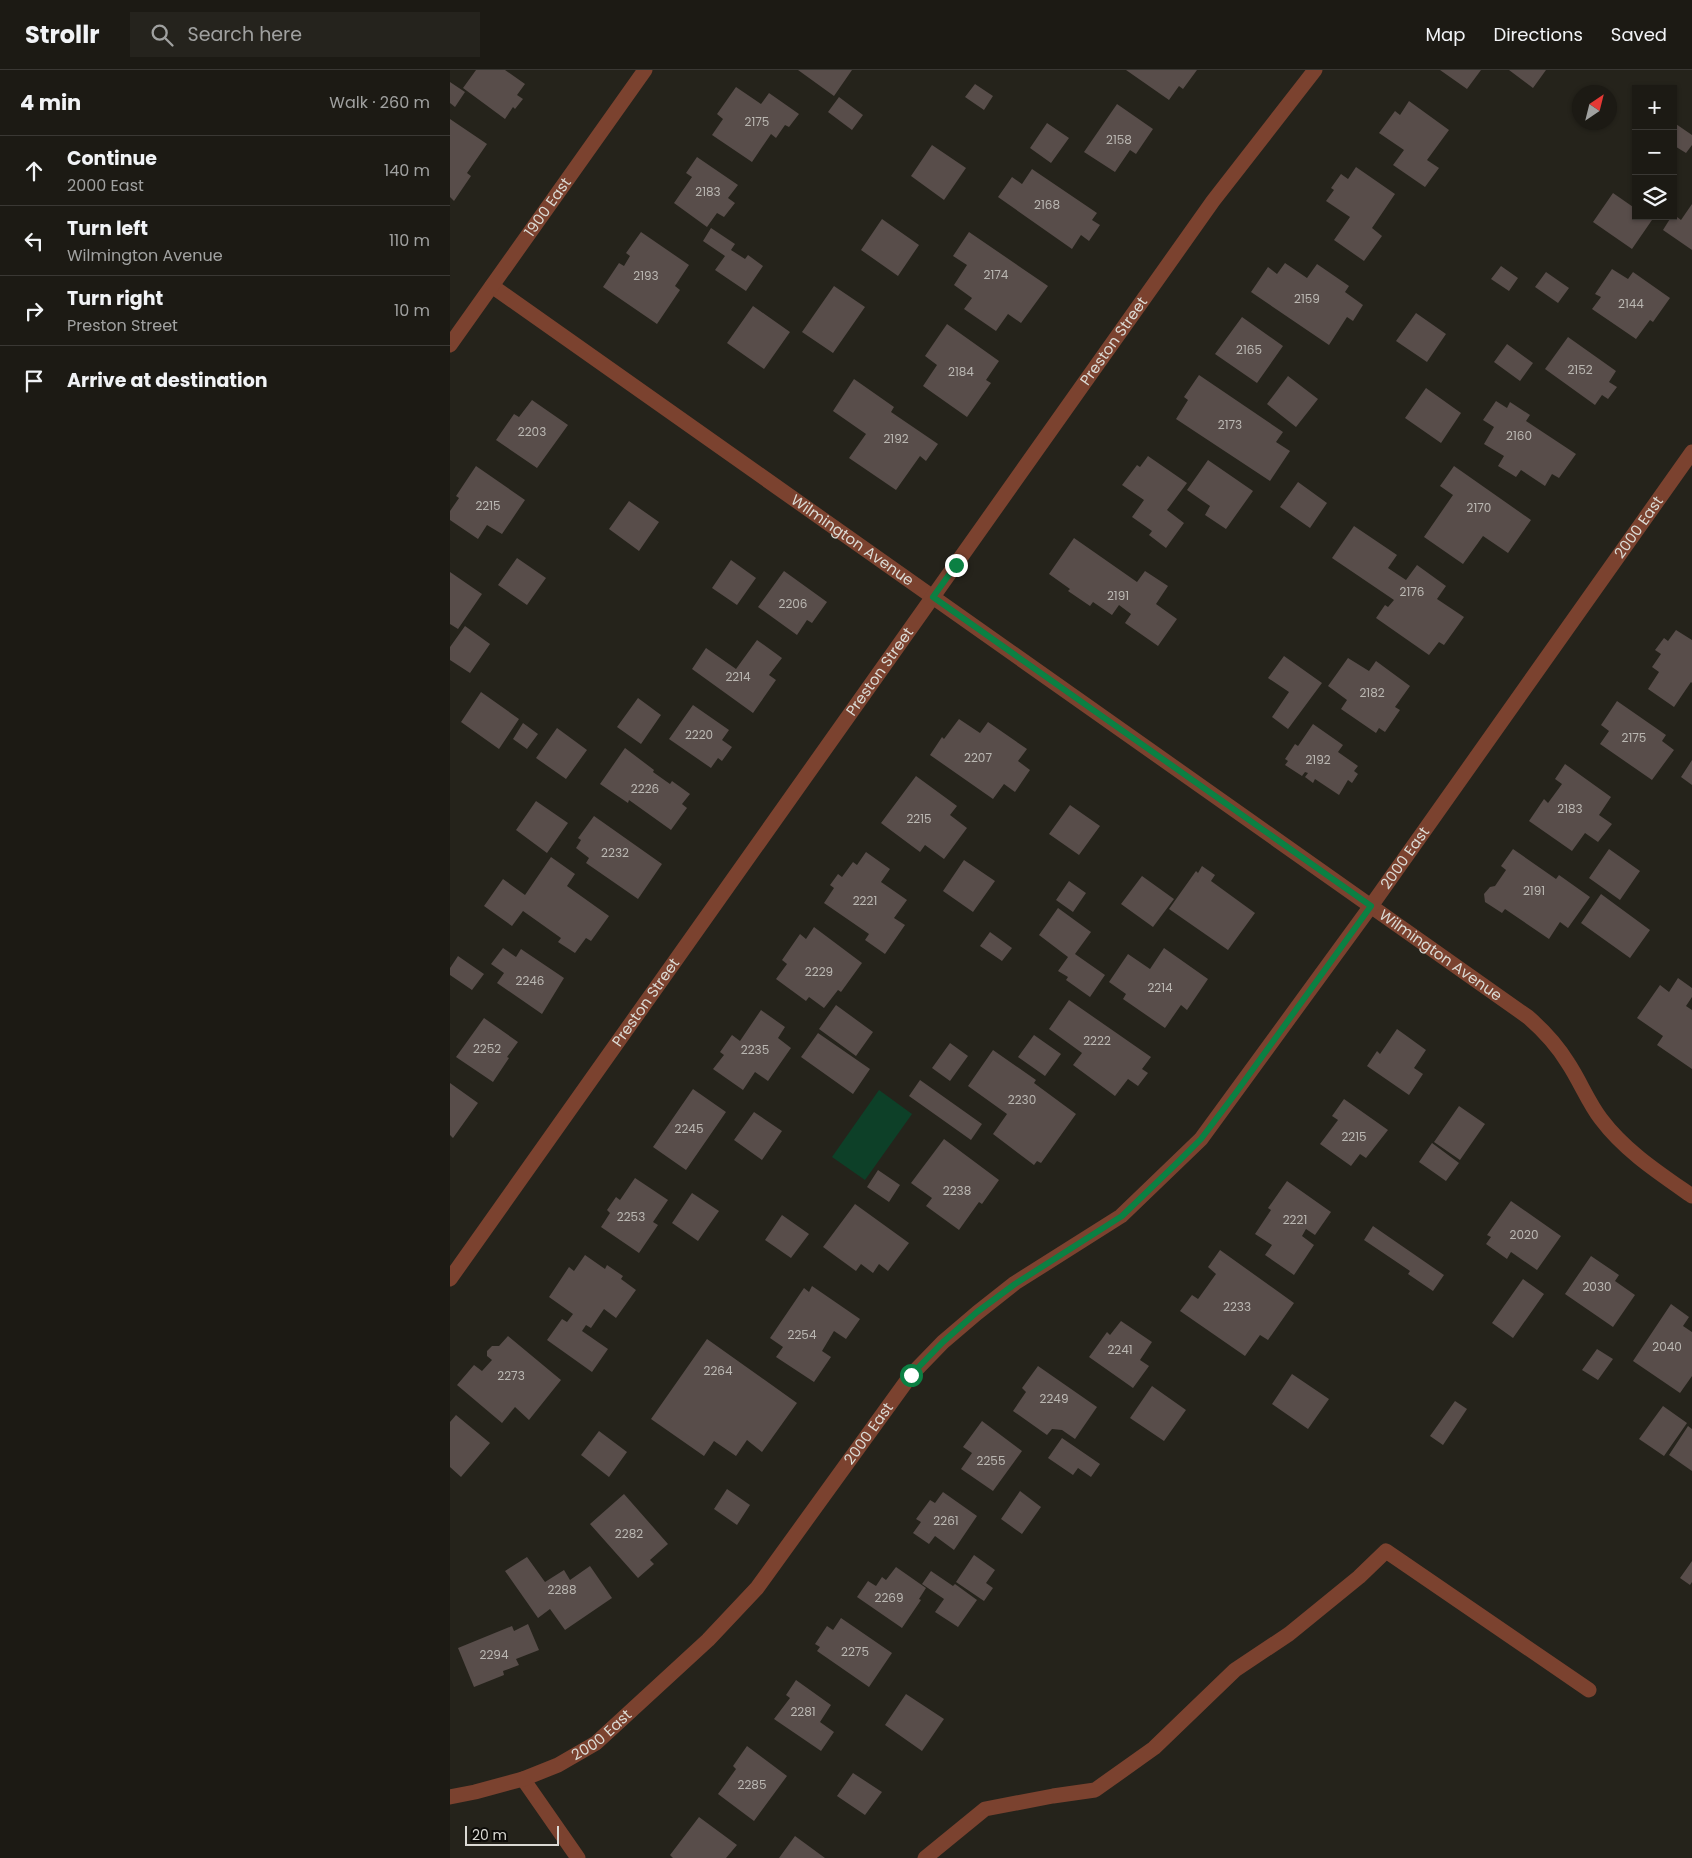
<!DOCTYPE html>
<meta charset="utf-8">
<style>
:root{--surface:#1c1a14;--page:#25231d;--text:#f1f3f6;--muted:#a0a1a0;--line:#3a3834}
body{margin:0;font-family:Poppins,sans-serif;background:var(--page);color:var(--text)}
.controls{position:absolute;right:15px;top:15px;display:grid;overflow:hidden;border-radius:0px;box-shadow:0 1px 4px #0004}
.controls button{width:45px;height:45px;display:grid;place-items:center;padding:0;border:0;border-bottom:1px solid var(--line);background:var(--surface);color:var(--text);font:25px sans-serif}
.compass{position:absolute;left:1122px;top:15px;width:45px;height:45px;border-radius:50%;background:var(--surface);box-shadow:0 1px 4px #0004;rotate:35deg}
.scale{position:absolute;left:15px;bottom:12px;width:94px;box-sizing:border-box;padding-left:5px;border:2px solid #dbdad4;border-top:0;font-size:14px;line-height:18px;white-space:nowrap;color:#dbdad4;-webkit-text-stroke:4px #0d0c09;paint-order:stroke}
.stop{position:absolute;width:15px;height:15px;margin:-11px;border:4px solid #0b8043;border-radius:50%;background:#fff}
.stop.end{background:#0b8043;border-color:#fff;box-shadow:0 1px 5px #0008}
.list{margin:0;padding:0;list-style:none}
h2{display:flex;justify-content:space-between;align-items:center;height:65px;margin:0;padding:0 20px;font-size:21px}
h2 small{font-size:16px;font-weight:400;color:var(--muted)}
.list li{display:grid;grid-template-columns:32px 1fr auto;gap:15px;align-items:center;box-sizing:border-box;height:70px;padding:0 20px;border-top:1px solid var(--line)}
.list b{display:block;font-size:19px;white-space:nowrap}
.list p{margin:0;font-size:16px;white-space:nowrap;color:var(--muted)}
.list em{font-size:16px;font-style:normal;color:var(--muted)}
.icon{flex:none;width:28px;height:28px;fill:none;stroke:currentColor;stroke-width:2;stroke-linecap:round;stroke-linejoin:round}
.map{position:relative;flex:none;width:1242px;height:1788px;overflow:hidden}
header{display:flex;align-items:center;gap:30px;box-sizing:border-box;height:70px;padding:0 25px;background:var(--surface);border-bottom:1px solid var(--line)}
header strong{font-size:24px}
nav{display:flex;gap:28px;margin-inline-start:auto;font-size:18px}
.search{width:350px;height:45px;background:var(--page);display:flex;align-items:center;gap:12px;box-sizing:border-box;padding:0 18px;border-radius:0px;color:var(--muted);font-size:19px}
main{display:flex}
aside{flex:1;background:var(--surface)}
.map>svg:first-child{display:block}
.green{fill:#0d4028}
.building{fill:#584d4a}
.lines{fill:none;stroke-linecap:round;stroke-linejoin:round}
.lane{stroke:#7b422f;stroke-width:15}
.street{stroke:#7b422f;stroke-width:15}
.route{stroke:#0b8043;stroke-width:6}
.labels{text-anchor:middle;stroke-width:5;stroke-linejoin:round;paint-order:stroke}
.number-label{font-size:12px;fill:#bab7b2}
.street-label{font-size:15px;fill:#dbdad4;stroke:#0d0c09}
</style>
<header>
<strong>Strollr</strong>
<div class="search"><svg class="icon" aria-label="search" viewBox="0 0 24 24"><circle cx="10" cy="10" r="6"/><path d="M15 15l6 6"/></svg>Search here</div>
<nav><a>Map</a><a>Directions</a><a>Saved</a></nav>
</header>
<main>
<aside>
<h2>4 min<small>Walk · 260 m</small></h2>
<ul class="list">
<li><svg class="icon" aria-label="ahead" viewBox="0 0 24 24"><path d="M12 20V5M6 11l6-6 6 6"/></svg><div><b>Continue</b><p>2000 East</p></div><em>140 m</em></li>
<li><svg class="icon" aria-label="left" viewBox="0 0 24 24"><path d="M17 20v-9H6M10 6l-5 5 5 5"/></svg><div><b>Turn left</b><p>Wilmington Avenue</p></div><em>110 m</em></li>
<li><svg class="icon" aria-label="right" viewBox="0 0 24 24"><path d="M7 20v-9h11M14 6l5 5-5 5"/></svg><div><b>Turn right</b><p>Preston Street</p></div><em>10 m</em></li>
<li><svg class="icon" aria-label="arrive" viewBox="0 0 24 24"><path d="M6 21V4h12l-3 4 3 4H6"/></svg><div><b>Arrive at destination</b></div></li>
</ul>
</aside>
<div class="map">
<svg width="1242" height="1788" viewBox="0 0 1242 1788">
<rect width="100%" height="100%" fill="#25231b"/>
<!-- green -->
<path class="green" d="M429 1020 462 1044 415 1110 382 1087Z"/>
<!-- building -->
<path class="building" d="M26 0H55L75 14 67 25 73 29 65 39 63 37 55 49 13 18Z
M348 0H402L384 26Z
M676 0H747L733 19 729 16 719 30Z
M990 0H1031L1017 19Z
M1059 0H1096L1083 18Z
M0 12 15 22 5 37 0 33Z
M525 14 543 26 534 40 515 27Z
M286 17 311 34 319 23 349 44 339 57 335 55 326 68 321 64 302 92 262 65 273 49 267 44Z
M389 27 413 45 402 60 378 42Z
M959 31 999 60 977 90 989 98 975 117 943 95 954 80 929 63 945 41 950 45Z
M667 34 703 59 686 84 680 80 665 102 634 82Z
M0 49 37 74 17 103 21 106 4 131 0 127Z
M1223 52 1242 65V75L1236 83 1223 75Z
M597 53 619 68 601 93 580 78Z
M482 75 516 98 494 130 461 106Z
M247 87 288 115 278 128 285 133 274 147 267 143 257 157 224 133 242 107 236 103Z
M906 97 945 124 922 158 932 166 914 191 884 170 900 147 876 131 884 120 881 118 891 104 898 109Z
M582 99 647 143 642 150 650 155 639 171 631 165 622 179 548 127 562 107 572 114Z
M1163 123 1186 139V146H1197L1202 150 1182 179 1143 152Z
M1242 134V180L1213 160 1223 144 1231 150Z
M432 149 469 175 448 206 411 180Z
M261 158 285 174 281 180 295 189 298 185 313 196 296 221 265 200 275 186 253 171Z
M191 162 239 195 225 216 230 220 207 254 153 217 169 193 174 196 180 186 176 183Z
M519 162 598 216 571 253 558 244 546 261 514 239 522 228 504 215 517 195 503 186Z
M835 193 857 208 867 194 899 216 895 222 913 235 903 251 897 247 879 275 801 222 818 197 827 204Z
M1051 196 1068 208 1059 221 1041 209Z
M1162 199 1178 209 1183 202 1220 228 1203 252 1200 250 1186 269 1142 239 1151 227 1145 224Z
M1096 202 1119 218 1108 233 1085 217Z
M384 216 415 237 383 283 352 262Z
M303 236 340 262 314 299 277 273Z
M966 243 996 264 977 292 946 271Z
M792 247 833 276 807 313 765 284Z
M497 254 549 291 536 310 541 313 517 347 473 316 487 295 475 286Z
M1118 267 1166 301 1159 312 1167 317 1158 329 1152 325 1145 335 1095 299Z
M1057 274 1083 293 1070 311 1044 292Z
M749 305 833 362 826 372 840 381 820 411 726 349 738 330 734 327Z
M838 306 868 329 846 357 817 334Z
M404 309 444 337 441 342 488 374 476 391 470 386 446 420 399 388 416 364 383 341Z
M976 318 1011 343 991 373 955 348Z
M82 330 118 355 87 398 46 370 64 344 69 347Z
M1046 331 1057 338 1060 332 1080 345 1076 351 1126 384 1109 408 1102 404 1095 416 1071 400 1066 407 1048 396 1054 386 1034 374 1044 357 1033 350Z
M698 386 737 413 717 440 734 453 716 478 699 465 702 461 682 447 694 430 672 415 687 395 690 397Z
M758 390 803 421 776 459 755 445 760 436 737 420Z
M26 396 75 430 52 464 37 455 28 469 0 450V441L9 428 6 426Z
M1004 396 1081 450 1058 483 1033 466 1013 494 974 467 1003 425 990 416Z
M848 412 877 433 860 458 830 437Z
M179 431 209 452 189 481 159 459Z
M904 456 947 485 938 498 956 510 967 495 996 516 987 529 1014 547 994 575 989 572 979 585 926 548 935 535 938 537 944 530 882 488Z
M624 468 687 512 695 501 718 516 706 534 727 549 708 576 675 553 681 544 669 535 662 545 643 532 640 536 618 521 620 519 599 504Z
M67 488 96 508 77 535 48 515Z
M281 490 306 508 287 535 262 518Z
M334 501 377 532 362 553 357 550 347 565 308 537Z
M0 502 32 524 8 559 0 554Z
M15 556 40 574 20 603 0 590V577Z
M1226 560 1242 570V613L1241 612 1224 637 1198 619 1209 602 1202 597 1211 584 1205 580 1214 568 1218 571Z
M307 570 332 588 319 605 326 610 303 643 242 599 256 578 286 599Z
M834 586 872 613 838 659 822 647 839 622 818 608Z
M898 588 919 601 926 591 960 616 945 637 950 640 935 662 929 658 926 663 891 639 897 630 878 616Z
M31 622 69 649 49 679 11 652Z
M188 628 211 645 191 674 167 657Z
M1167 631 1216 665 1212 671 1224 680 1202 710 1150 674 1159 661 1151 655Z
M243 635 279 660 272 670 282 677 272 691 268 688 261 698 219 669Z
M509 649 530 663 538 652 577 679 568 691 580 700 565 722 554 714 543 729 480 685 492 667 494 669Z
M73 653 88 664 77 679 63 669Z
M863 654 893 675 888 682 908 696 904 701 908 704 902 713 898 710 889 725 865 709 863 713 855 707 858 703 855 702 852 706 835 695 838 691 835 689 845 674 848 676Z
M107 658 137 680 116 709 86 688Z
M175 678 204 700 203 702 220 714 222 711 240 724 232 734 237 738 221 760 179 730 178 733 150 714Z
M1242 690V715L1231 707Z
M1115 694 1161 727 1149 745 1162 754 1148 772 1135 763 1122 781 1079 751 1094 729 1098 733 1112 714 1105 709Z
M466 706 507 736 500 745 517 758 494 789 475 775 470 782 431 753Z
M86 731 118 753 97 783 66 760Z
M620 735 650 756 629 785 599 764Z
M144 746 212 794 188 829 136 793 139 788 126 778 131 770 128 768Z
M1063 779 1106 809 1109 805 1140 827 1118 858 1110 852 1099 869 1055 839 1052 843 1035 832 1034 824 1040 817 1045 816 1056 800 1051 796Z
M1159 779 1190 801 1170 830 1139 808Z
M416 782 440 799 431 812 457 830 444 848 455 855 435 884 415 870 419 864 374 833 384 818 380 815 388 804 392 807 403 792 407 795Z
M101 787 125 804 117 816 159 846 141 871 136 868 125 883 108 872 111 868 73 841 62 856 34 836 53 809 75 825Z
M514 790 545 811 523 842 493 821Z
M752 796 765 805 761 811 805 843 778 880 719 839 746 801 748 803Z
M692 806 724 829 703 857 671 834Z
M619 811 636 823 623 842 606 830Z
M1151 824 1200 860 1180 888 1131 853Z
M608 838 641 862 625 884 655 905 640 927 616 910 618 907 608 901 618 887 589 865Z
M364 857 412 893 391 922 388 920 374 938 359 927 356 931 326 909 337 894 332 890 350 864 356 869Z
M540 862 562 878 552 891 530 876Z
M53 878 66 887 71 879 114 908 92 944 47 913 54 903 41 894Z
M714 878 758 909 737 940 731 935 715 958 673 929 676 924 659 912 678 884 700 899Z
M8 886 34 904 22 920 0 905V898Z
M1228 908 1242 918V927L1236 936 1242 940V999L1207 975 1213 966 1187 948 1210 915 1219 922Z
M619 930 701 987 692 999 698 1003 688 1016 678 1009 665 1026 623 995 632 983 599 959Z
M386 935 423 962 406 986 369 959Z
M311 940 335 957 328 968 341 978 318 1011 305 1002 293 1020 263 999 274 985 270 982 282 965 290 971Z
M34 948 68 972 57 987 59 988 43 1012 6 987Z
M947 959 976 980 964 998 973 1004 959 1025 917 996 927 981 930 984Z
M368 963 420 999 403 1024 351 987Z
M584 965 611 984 595 1006 568 987Z
M500 973 518 986 500 1011 482 998Z
M543 980 586 1010 584 1013 626 1044 591 1093 587 1091 584 1095 543 1064 557 1044 518 1016Z
M470 1010 532 1054 521 1070 459 1026Z
M0 1013 28 1033 3 1068 0 1065Z
M243 1019 276 1042 236 1100 203 1077Z
M894 1029 938 1060 916 1088 910 1084 901 1096 870 1074 888 1050 882 1046Z
M1009 1036 1035 1054 1010 1090 984 1072Z
M304 1042 332 1061 312 1090 284 1070Z
M494 1069 549 1110 532 1134 529 1132 509 1160 476 1136 482 1128 461 1113Z
M982 1073 1009 1093 996 1111 969 1092Z
M428 1100 450 1115 439 1132 417 1117Z
M185 1108 218 1130 203 1152 208 1155 189 1183 151 1157 160 1143 157 1140 166 1127 170 1130Z
M837 1111 881 1142 865 1165 856 1159 852 1166 864 1175 844 1205 815 1185 822 1175 805 1164 821 1140 818 1138Z
M242 1123 269 1141 248 1171 222 1153Z
M1061 1131 1111 1166 1087 1200 1061 1182 1057 1189 1036 1174 1041 1167 1037 1165Z
M405 1134 459 1173 438 1201 429 1194 423 1203 411 1194 406 1201 373 1177Z
M332 1145 359 1164 341 1188 315 1170Z
M923 1156 994 1205 983 1221 958 1204 960 1201 914 1170Z
M770 1180 844 1233 818 1270 810 1265 795 1286 730 1241 742 1225 748 1229 766 1204 758 1197Z
M135 1185 155 1199 157 1195 173 1206 171 1209 186 1220 166 1248 154 1239 141 1258 136 1255 132 1261 158 1279 142 1302 97 1270 112 1249 117 1252 123 1244 99 1227 119 1197 124 1201Z
M1141 1186 1169 1205 1165 1211 1185 1225 1163 1257 1115 1224Z
M1073 1209 1094 1224 1063 1268 1042 1253Z
M362 1216 410 1249 396 1269 384 1261 372 1281 381 1287 364 1312 326 1287 333 1277 320 1268 354 1218 359 1222Z
M1221 1234 1239 1247 1233 1256 1242 1262V1306L1230 1323 1183 1291Z
M671 1251 702 1272 690 1290 699 1296 683 1318 639 1287 657 1262 660 1265Z
M58 1266 111 1310 79 1350 65 1337 52 1353 7 1315 24 1295 32 1301 42 1290 37 1286V1281L42 1276H49Z
M257 1269 347 1333 312 1382 297 1370 286 1386 264 1371 254 1386 201 1349Z
M1147 1279 1163 1289 1148 1310 1132 1300Z
M588 1296 647 1337 625 1369 612 1360 602 1359 597 1365 563 1341 576 1322 572 1318Z
M842 1304 879 1329 858 1359 822 1334Z
M702 1316 736 1340 714 1371 680 1348Z
M1005 1331 1017 1339 993 1375 980 1366Z
M1213 1336 1237 1353 1214 1386 1189 1369Z
M6 1345 40 1373 11 1407 0 1397V1352Z
M532 1351 572 1381 543 1421 511 1399 522 1383 513 1377Z
M1238 1356 1242 1359V1401L1219 1385Z
M149 1361 177 1382 159 1407 131 1385Z
M612 1368 650 1394 641 1407 628 1398 623 1405 598 1388Z
M277 1419 300 1435 287 1455 264 1439Z
M570 1421 591 1437 572 1464 551 1449Z
M493 1422 527 1446 504 1480 485 1466 479 1474 463 1463 471 1452 466 1449 480 1430 485 1433Z
M174 1424 218 1474 200 1490 204 1494 188 1508 140 1454Z
M524 1485 545 1500 536 1513 543 1518 534 1531 506 1512Z
M77 1487 95 1512 114 1500 120 1510 140 1496 162 1528 115 1560 100 1539 88 1548 55 1501Z
M1242 1491V1512L1240 1515 1230 1508Z
M446 1497 476 1518 469 1529 471 1530 452 1558 407 1527 418 1511 426 1516 432 1507 436 1510Z
M481 1501 503 1516 505 1514 527 1530 508 1557 485 1542 494 1529 472 1514Z
M391 1548 442 1583 419 1617 367 1581 370 1577 365 1574 377 1556 383 1560Z
M78 1554 89 1580 66 1589 69 1595 53 1601 54 1605 24 1617 8 1578 62 1556 64 1561Z
M346 1610 381 1635 370 1652 384 1662 371 1681 324 1649 340 1628 336 1625Z
M456 1624 494 1649 472 1681 435 1655Z
M297 1676 337 1706 304 1751 268 1724 286 1699 283 1696Z
M403 1703 432 1722 415 1745 387 1726Z
M249 1747 287 1775 276 1788H223L220 1785Z
M345 1766 375 1788H329Z"/>
<g class="lines">
<!-- lane -->
<path class="lane" d="M73 1709 128 1788
M475 1788 535 1739 603 1726 645 1720 704 1678 785 1600 839 1564 909 1507 936 1481 1139 1620"/>
<!-- street -->
<g class="street">
<path id="s1" d="M42 216 1078 947C1093 960 1107 975 1118 993 1130 1011 1138 1032 1151 1049 1175 1081 1209 1103 1242 1126"/>
<path id="s2" d="M0 275 195 0"/>
<path id="s3" d="M0 1209 763 131 865 0"/>
<path id="s4" d="M0 1727 25 1722 73 1709 108 1695 146 1673 258 1570 307 1518 461 1305 493 1272 527 1243 565 1213 671 1146 751 1069 921 836 1242 382"/>
</g>
</g>
<g class="lines">
<!-- route -->
<path class="route" d="M461 1305 493 1272 527 1242 565 1214 672 1146 728 1092 751 1069 785 1024 921 836 483 527 506 495"/>
</g>
<g class="labels">
<!-- number labels -->
<g class="number-label">
<text x="307" y="56">2175</text>
<text x="669" y="74">2158</text>
<text x="258" y="126">2183</text>
<text x="597" y="139">2168</text>
<text x="546" y="209">2174</text>
<text x="196" y="210">2193</text>
<text x="857" y="233">2159</text>
<text x="1181" y="238">2144</text>
<text x="799" y="284">2165</text>
<text x="1130" y="304">2152</text>
<text x="511" y="306">2184</text>
<text x="780" y="359">2173</text>
<text x="82" y="366">2203</text>
<text x="1069" y="370">2160</text>
<text x="446" y="373">2192</text>
<text x="38" y="440">2215</text>
<text x="1029" y="442">2170</text>
<text x="962" y="526">2176</text>
<text x="668" y="530">2191</text>
<text x="343" y="538">2206</text>
<text x="288" y="611">2214</text>
<text x="922" y="627">2182</text>
<text x="249" y="669">2220</text>
<text x="1184" y="672">2175</text>
<text x="528" y="692">2207</text>
<text x="868" y="694">2192</text>
<text x="195" y="723">2226</text>
<text x="1120" y="743">2183</text>
<text x="469" y="753">2215</text>
<text x="165" y="787">2232</text>
<text x="1084" y="825">2191</text>
<text x="415" y="835">2221</text>
<text x="369" y="906">2229</text>
<text x="80" y="915">2246</text>
<text x="710" y="922">2214</text>
<text x="647" y="975">2222</text>
<text x="37" y="983">2252</text>
<text x="305" y="984">2235</text>
<text x="572" y="1034">2230</text>
<text x="239" y="1063">2245</text>
<text x="904" y="1071">2215</text>
<text x="507" y="1125">2238</text>
<text x="181" y="1151">2253</text>
<text x="845" y="1154">2221</text>
<text x="1074" y="1169">2020</text>
<text x="1147" y="1221">2030</text>
<text x="787" y="1241">2233</text>
<text x="352" y="1269">2254</text>
<text x="1217" y="1281">2040</text>
<text x="670" y="1284">2241</text>
<text x="268" y="1305">2264</text>
<text x="61" y="1310">2273</text>
<text x="604" y="1333">2249</text>
<text x="541" y="1395">2255</text>
<text x="496" y="1455">2261</text>
<text x="179" y="1468">2282</text>
<text x="112" y="1524">2288</text>
<text x="439" y="1532">2269</text>
<text x="405" y="1586">2275</text>
<text x="44" y="1589">2294</text>
<text x="353" y="1646">2281</text>
<text x="302" y="1719">2285</text>
</g>
<!-- street labels -->
<g class="street-label">
<text dy="5" stroke="none"><textPath href="#s2" startOffset="169">1900 East</textPath></text>
<text dy="5" stroke="none"><textPath href="#s3" startOffset="1149">Preston Street</textPath></text>
<text dy="5" stroke="none"><textPath href="#s4" startOffset="1771">2000 East</textPath></text>
<text dy="5" stroke="none"><textPath href="#s1" startOffset="441">Wilmington Avenue</textPath></text>
<text dy="5" stroke="none"><textPath href="#s3" startOffset="744">Preston Street</textPath></text>
<text dy="5" stroke="none"><textPath href="#s4" startOffset="1366">2000 East</textPath></text>
<text dy="5" stroke="none"><textPath href="#s1" startOffset="1161">Wilmington Avenue</textPath></text>
<text dy="5" stroke="none"><textPath href="#s3" startOffset="339">Preston Street</textPath></text>
<text dy="5" stroke="none"><textPath href="#s4" startOffset="571">2000 East</textPath></text>
<text dy="5" stroke="none"><textPath href="#s4" startOffset="166">2000 East</textPath></text>
</g>
</g>
</svg>
<div class="controls">
<button>+</button>
<button>−</button>
<button><svg class="icon" aria-label="layers" viewBox="0 0 24 24"><path d="M12 4l9 5-9 5-9-5zM3 14l9 5 9-5"/></svg></button>
</div>
<svg class="compass" viewBox="-18 -18 36 36"><path d="M0-13l5 13h-10z" fill="#e53935"/><path d="M0 13l5-13h-10z" fill="#a0a1a0"/></svg>
<div class="scale">20 m</div>
<div class="stop" style="left:461px;top:1305px"></div>
<div class="stop end" style="left:506px;top:495px"></div>
</div>
</main>
